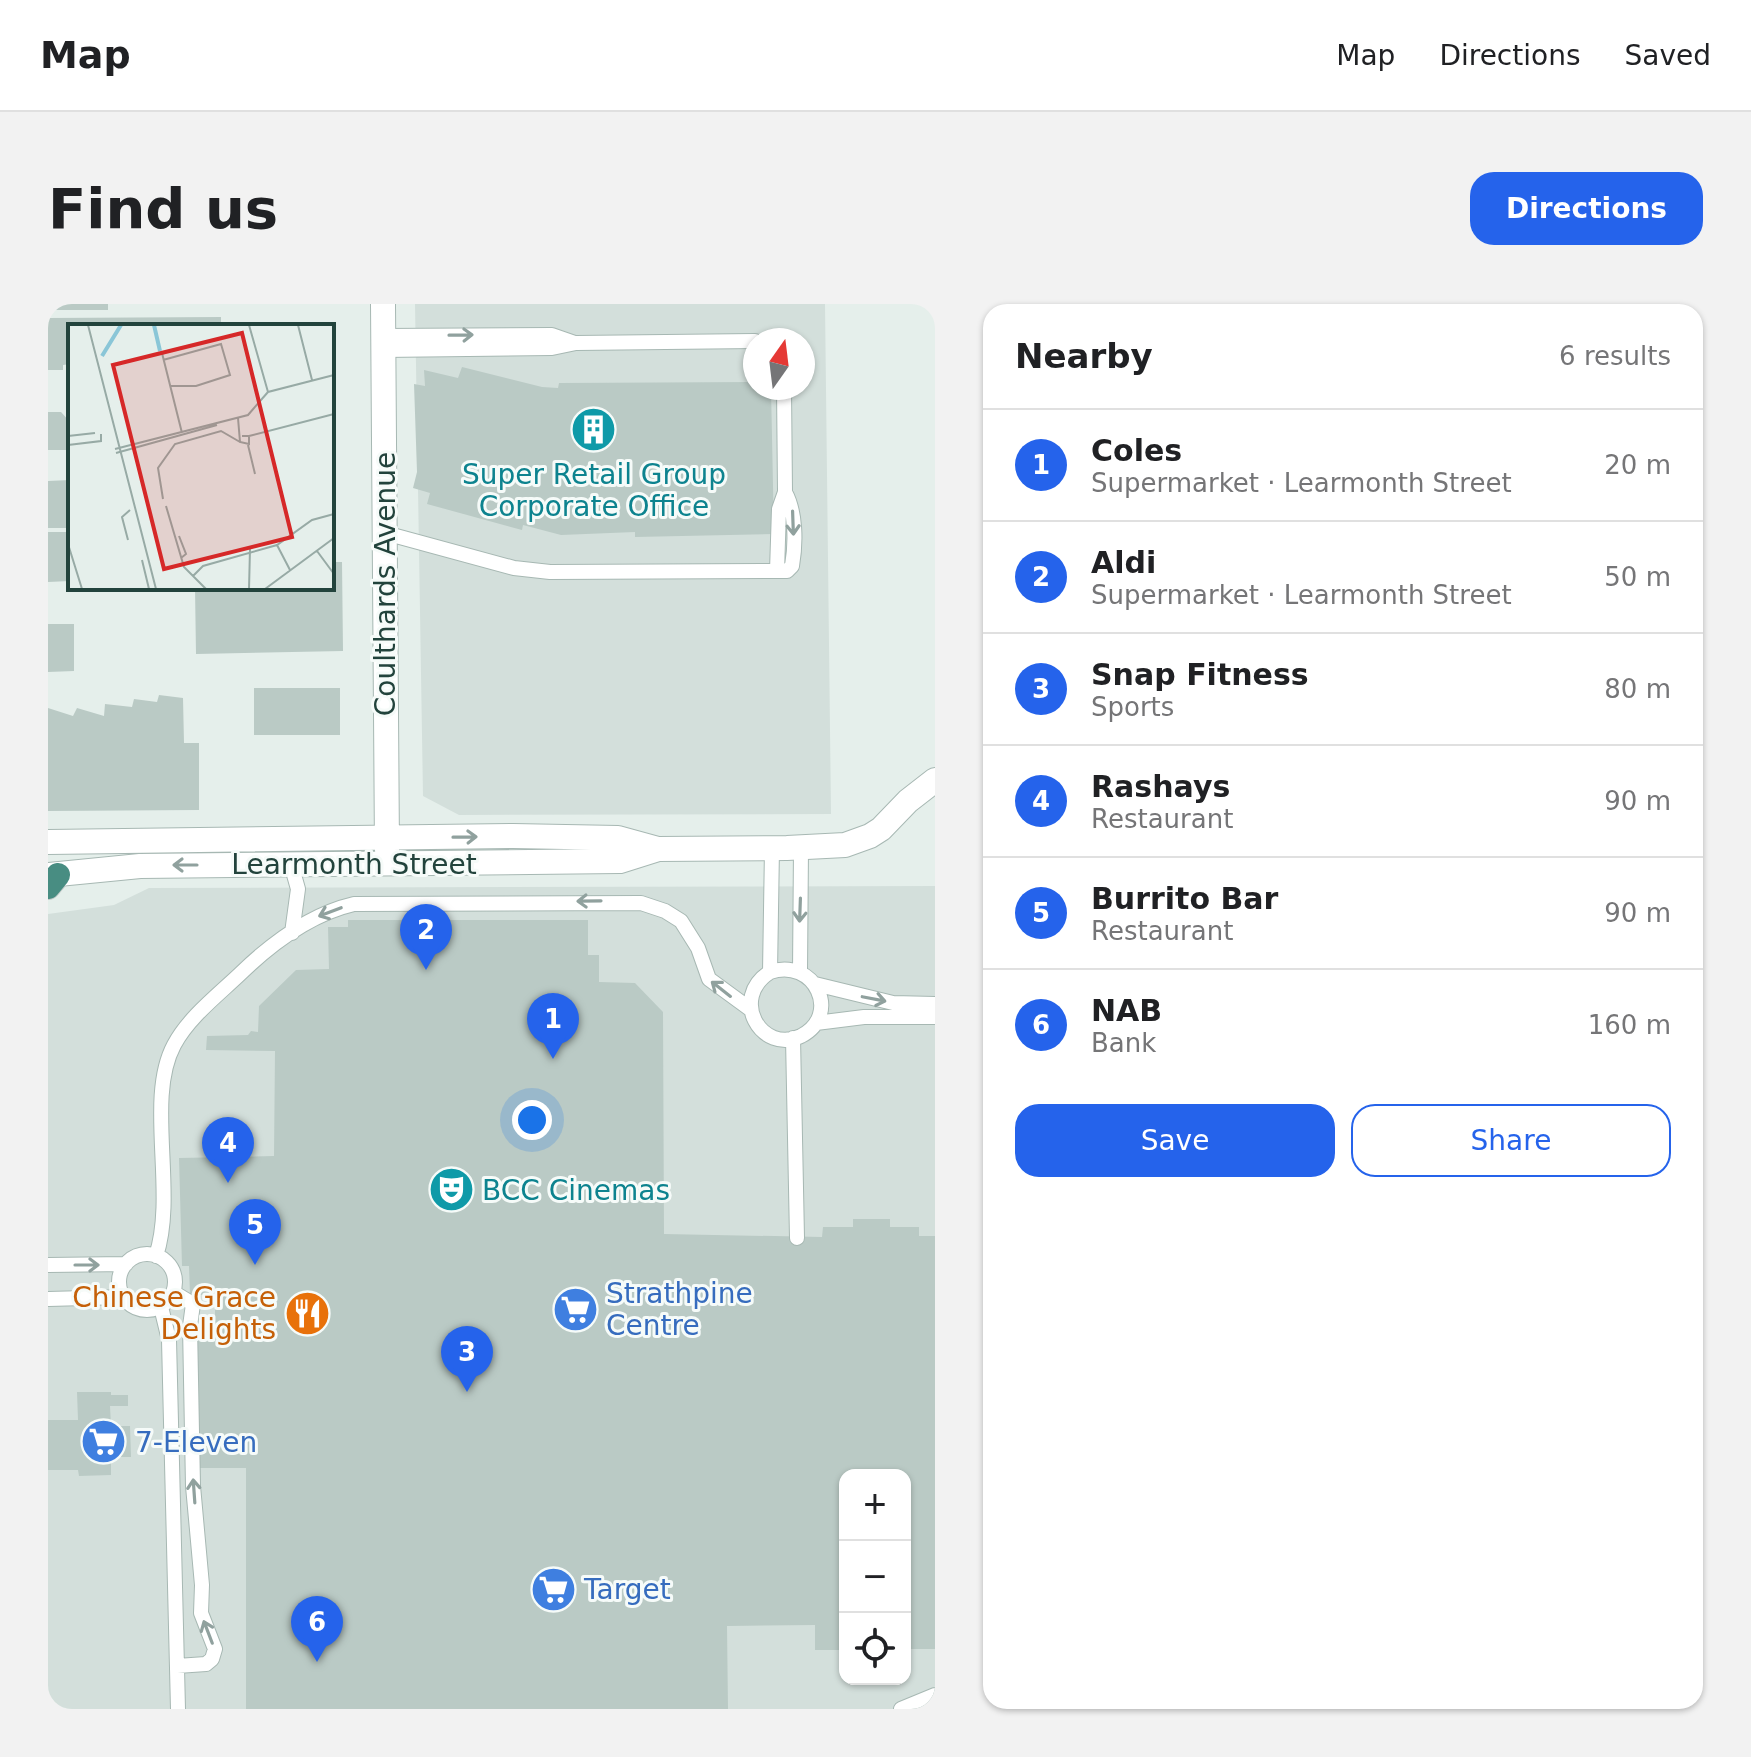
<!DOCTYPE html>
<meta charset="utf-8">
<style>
:root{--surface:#fff;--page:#f2f2f2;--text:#202124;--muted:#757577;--line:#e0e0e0;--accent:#2563eb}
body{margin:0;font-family:"DejaVu Sans",sans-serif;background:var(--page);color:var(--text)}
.controls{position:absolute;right:24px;bottom:24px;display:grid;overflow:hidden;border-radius:16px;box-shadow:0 2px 6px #0004}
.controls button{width:72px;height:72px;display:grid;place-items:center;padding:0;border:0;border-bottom:2px solid var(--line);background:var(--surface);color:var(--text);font:40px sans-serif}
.compass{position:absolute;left:695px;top:24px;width:72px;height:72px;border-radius:50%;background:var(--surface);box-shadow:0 2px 6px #0004;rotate:14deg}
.you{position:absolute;left:484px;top:816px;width:28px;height:28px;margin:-20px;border:6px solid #fff;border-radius:50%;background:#1a73e8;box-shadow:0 0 0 12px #1a73e833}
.badge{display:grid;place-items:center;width:52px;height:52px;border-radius:50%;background:var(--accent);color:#fff;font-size:26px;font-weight:700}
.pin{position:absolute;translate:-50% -66px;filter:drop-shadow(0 2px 4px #0008)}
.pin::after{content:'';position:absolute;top:42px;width:28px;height:24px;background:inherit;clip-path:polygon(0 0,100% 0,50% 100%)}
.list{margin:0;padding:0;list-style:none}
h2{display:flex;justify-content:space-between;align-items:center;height:104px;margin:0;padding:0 32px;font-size:34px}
h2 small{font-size:26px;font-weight:400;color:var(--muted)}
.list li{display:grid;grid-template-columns:52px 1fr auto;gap:24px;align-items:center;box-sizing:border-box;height:112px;padding:0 32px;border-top:2px solid var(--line)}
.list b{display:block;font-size:30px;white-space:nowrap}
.list p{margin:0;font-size:26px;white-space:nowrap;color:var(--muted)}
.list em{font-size:26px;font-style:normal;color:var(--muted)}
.actions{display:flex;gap:16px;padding:24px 32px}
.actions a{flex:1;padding:18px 0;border:2px solid var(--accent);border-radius:24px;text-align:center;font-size:28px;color:var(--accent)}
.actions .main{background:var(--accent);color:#fff}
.icon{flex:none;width:44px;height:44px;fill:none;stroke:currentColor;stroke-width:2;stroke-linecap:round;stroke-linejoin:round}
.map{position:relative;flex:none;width:887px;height:1405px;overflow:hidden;border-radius:24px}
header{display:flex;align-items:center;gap:48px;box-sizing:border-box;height:112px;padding:0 40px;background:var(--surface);border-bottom:2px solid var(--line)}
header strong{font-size:38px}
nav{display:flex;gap:44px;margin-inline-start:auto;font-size:28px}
.intro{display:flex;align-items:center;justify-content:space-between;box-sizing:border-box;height:192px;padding:0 48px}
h1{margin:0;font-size:56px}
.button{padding:20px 36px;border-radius:24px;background:var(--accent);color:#fff;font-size:28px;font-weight:700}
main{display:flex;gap:48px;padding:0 48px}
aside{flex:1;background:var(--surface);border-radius:24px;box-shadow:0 2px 6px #0004}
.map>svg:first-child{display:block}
.built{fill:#d3dfdb;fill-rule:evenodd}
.building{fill:#bacac5}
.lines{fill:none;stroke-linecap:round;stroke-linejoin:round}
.service-casing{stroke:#a7b8b3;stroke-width:16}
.minor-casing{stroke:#a7b8b3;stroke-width:26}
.trunk-casing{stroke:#c1cac8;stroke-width:26}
.service{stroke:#fff;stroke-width:14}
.minor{stroke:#fff;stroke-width:24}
.trunk{stroke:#488d82;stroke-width:24}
.oneway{stroke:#90a19e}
.labels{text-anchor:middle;stroke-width:6;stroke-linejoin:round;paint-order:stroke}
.culture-label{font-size:28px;fill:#0d838f;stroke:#f6fbf9}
.street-label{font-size:28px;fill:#22433c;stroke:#f6fbf9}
.shop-label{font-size:28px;fill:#366cbe;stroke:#f6fbf9;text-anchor:start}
.food-label{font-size:28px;fill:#c56008;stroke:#f6fbf9;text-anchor:end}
.inset-river{fill:none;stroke:#8ac6d7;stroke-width:4}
.inset-road{fill:none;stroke:#97aaa5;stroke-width:2}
.view{fill:#d62828;fill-opacity:0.15;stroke:#d62828;stroke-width:4}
.inset-edge{fill:none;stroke:#22433c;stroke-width:4}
</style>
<header>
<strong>Map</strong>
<nav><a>Map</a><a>Directions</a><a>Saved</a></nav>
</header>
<div class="intro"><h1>Find us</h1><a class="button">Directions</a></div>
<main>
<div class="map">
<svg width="887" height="1405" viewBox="0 0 887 1405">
<rect width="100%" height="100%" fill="#e5efeb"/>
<!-- built -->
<path class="built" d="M367 0H777L783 510 411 511 375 492ZM707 36H755V84H707Z
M887 582V1405H0V610L66 601 101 584ZM797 1171H857V1375H797Z"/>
<!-- building -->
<path class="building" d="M0 0H60V6H0Z
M173 13V22H22V60L15 61V66H0V14Z
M414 63 494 83 510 84 511 79 707 78V84H723L726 230 587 233V228L513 231 475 221 474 226 379 200 382 189 365 184 369 168 366 80 377 82 376 66 410 74Z
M0 108H13L22 118V146H0Z
M22 176V224H0V177Z
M0 228H22V277L0 278Z
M284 258H294L295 347 148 350 147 284H284Z
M0 320H26V367L0 368Z
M206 384H292V431H206Z
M111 391 135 394 136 439H151V506L0 507V404L25 412 29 404 56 412 57 400 84 403 86 395 109 398Z
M300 616H540V651H551V678L587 679 615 708 616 930 774 933 775 923H805V915H842V923H871V932H887V1345H857V1171H797V1346H767V1321L679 1322 680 1405H198V1164H149L148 1019H167V991H142L141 962H134L131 854 226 852 227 747 158 746 159 732 200 731 203 727 210 728 211 702 248 666 281 665 280 623H300Z
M29 1088H63V1091H80V1102H62L63 1122H82L83 1153H63V1171L31 1172 30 1166H0V1116H30Z"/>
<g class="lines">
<defs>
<path id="service" d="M335 32 504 31 527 39
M335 46 504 44 528 39 707 37
M337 229 466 264 502 268 739 267 744 262C748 239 748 208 737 188
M729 267 731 205 737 188 736 84
M243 560 250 585 244 629
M722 668C767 653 794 711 753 732 713 751 681 694 722 668L724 544
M752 668 753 544
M767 680 845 699 887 700
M768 719 816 713H887
M745 734 749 934
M71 978a28 28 0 1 1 56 0a28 28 0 1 1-56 0Z
M108 952C129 889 97 795 126 741 141 713 170 691 193 669 224 639 263 610 306 600L593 599 617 607 633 617 650 644 661 675 702 705
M0 961 78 960
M125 988 145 1000 142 1022 145 1182 154 1281 153 1309 167 1345 164 1355 158 1360 129 1362
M0 995 75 993
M113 1003 121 1036 130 1405
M853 1405 887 1391"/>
<path id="minor" d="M335 0 339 546
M0 538 465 532 570 534 610 545 739 544 797 541 822 532 833 525 860 497 887 476
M0 571 92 562 572 557 610 545"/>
<path id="trunk" d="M0 583 10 571"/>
</defs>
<!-- service casing -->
<use href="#service" class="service-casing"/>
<!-- minor casing -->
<use href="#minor" class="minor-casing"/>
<!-- trunk casing -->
<use href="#trunk" class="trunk-casing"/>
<!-- service -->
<use href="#service" class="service"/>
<!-- minor -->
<use href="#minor" class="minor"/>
<!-- trunk -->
<use href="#trunk" class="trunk"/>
</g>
<!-- one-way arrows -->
<defs><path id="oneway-shaft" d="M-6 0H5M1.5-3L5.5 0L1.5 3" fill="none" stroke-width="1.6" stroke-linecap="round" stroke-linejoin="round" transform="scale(2)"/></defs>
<g class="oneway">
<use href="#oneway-shaft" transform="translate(413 31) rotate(-1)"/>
<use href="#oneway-shaft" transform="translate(745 219) rotate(88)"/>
<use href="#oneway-shaft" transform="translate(417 533) rotate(-1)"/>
<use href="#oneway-shaft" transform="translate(137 561) rotate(180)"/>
<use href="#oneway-shaft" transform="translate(541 597) rotate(179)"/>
<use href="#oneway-shaft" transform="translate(752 606) rotate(92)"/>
<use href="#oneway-shaft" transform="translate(282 608) rotate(159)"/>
<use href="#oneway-shaft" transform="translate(673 685) rotate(-142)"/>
<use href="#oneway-shaft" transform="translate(826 695) rotate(11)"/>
<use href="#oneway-shaft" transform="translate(39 961)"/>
<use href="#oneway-shaft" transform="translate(146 1187) rotate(-94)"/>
<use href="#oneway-shaft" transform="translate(160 1328) rotate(-111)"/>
</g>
<!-- icons -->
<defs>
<symbol id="building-disc" viewBox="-11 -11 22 22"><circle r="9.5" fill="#0f9aa8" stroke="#f6fbf9"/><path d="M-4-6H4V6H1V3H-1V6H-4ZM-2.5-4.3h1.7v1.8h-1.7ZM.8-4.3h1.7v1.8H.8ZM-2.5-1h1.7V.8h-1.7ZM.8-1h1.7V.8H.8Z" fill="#fff"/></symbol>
<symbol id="theatre-disc" viewBox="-11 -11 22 22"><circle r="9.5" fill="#0f9aa8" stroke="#f6fbf9"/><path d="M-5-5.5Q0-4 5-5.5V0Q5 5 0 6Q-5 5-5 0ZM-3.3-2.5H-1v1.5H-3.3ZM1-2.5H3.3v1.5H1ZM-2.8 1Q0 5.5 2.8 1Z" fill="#fff"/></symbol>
<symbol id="supermarket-disc" viewBox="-11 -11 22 22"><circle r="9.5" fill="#3f7fe0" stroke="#f6fbf9"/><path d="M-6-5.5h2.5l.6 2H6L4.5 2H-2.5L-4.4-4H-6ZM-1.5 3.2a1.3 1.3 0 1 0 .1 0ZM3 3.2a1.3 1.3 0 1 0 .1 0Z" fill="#fff"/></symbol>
<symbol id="restaurant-disc" viewBox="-11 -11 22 22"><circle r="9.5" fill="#e8710a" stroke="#f6fbf9"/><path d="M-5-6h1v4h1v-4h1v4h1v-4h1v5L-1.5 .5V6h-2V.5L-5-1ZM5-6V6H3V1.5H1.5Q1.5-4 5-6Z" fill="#fff"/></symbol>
</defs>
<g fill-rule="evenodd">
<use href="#building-disc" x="520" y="100" width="51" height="51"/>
<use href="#theatre-disc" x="378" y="860" width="51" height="51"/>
<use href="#supermarket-disc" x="502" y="980" width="51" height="51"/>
<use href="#restaurant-disc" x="234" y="984" width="51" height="51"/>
<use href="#supermarket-disc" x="30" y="1112" width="51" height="51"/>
<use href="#supermarket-disc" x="480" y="1260" width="51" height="51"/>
</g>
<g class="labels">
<!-- culture labels -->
<g class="culture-label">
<text x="546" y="180">Super Retail Group<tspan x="546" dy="32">Corporate Office</tspan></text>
<text x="434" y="896" text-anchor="start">BCC Cinemas</text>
</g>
<!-- street labels -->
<g class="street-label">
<text transform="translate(337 280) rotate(-90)" y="10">Coulthards Avenue</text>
<text x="306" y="570">Learmonth Street</text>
</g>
<!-- shop labels -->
<g class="shop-label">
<text x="558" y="999">Strathpine<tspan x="558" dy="32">Centre</tspan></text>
<text x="87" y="1148">7-Eleven</text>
<text x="536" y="1295">Target</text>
</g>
<!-- food labels -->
<g class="food-label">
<text x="228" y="1003">Chinese Grace<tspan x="228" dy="32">Delights</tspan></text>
</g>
</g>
<!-- overview -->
<g transform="translate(20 20)">
<rect width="266" height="266" fill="#e5efeb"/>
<path class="inset-river" d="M86 1 92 27M34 32 53 1"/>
<path class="inset-road" d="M20 1 88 265M181 1 200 68M230 1 244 56M94 29 114 109M95 36 153 20 162 51 128 62H102M170 94 172 118 181 120V112H174M0 112 27 109M181 112 266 90M0 121 33 117V110M180 121 187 150M47 125 180 91 200 68 266 51M48 129 149 101M95 175 90 144 107 120 153 107 172 118M98 182 116 243 138 265M111 212 118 230 113 234M60 216 54 193 62 186M0 220 14 265M209 221 222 246M249 227 266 250M74 236 81 265M125 252 135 242 209 221 244 196 266 190M181 265 182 225M197 265 266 214"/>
<path class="view" d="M174 9 224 213 96 245 45 41Z"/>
<rect width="266" height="266" class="inset-edge"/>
</g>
</svg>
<div class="controls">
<button>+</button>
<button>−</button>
<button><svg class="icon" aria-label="locate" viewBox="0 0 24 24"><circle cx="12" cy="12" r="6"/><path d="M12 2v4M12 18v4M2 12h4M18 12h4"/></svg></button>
</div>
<svg class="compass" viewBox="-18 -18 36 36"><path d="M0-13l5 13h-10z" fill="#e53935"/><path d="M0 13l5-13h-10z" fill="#757577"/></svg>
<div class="you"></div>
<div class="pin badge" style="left:505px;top:755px">1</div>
<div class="pin badge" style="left:378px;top:666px">2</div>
<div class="pin badge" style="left:419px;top:1088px">3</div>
<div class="pin badge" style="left:180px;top:879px">4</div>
<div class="pin badge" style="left:207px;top:961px">5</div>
<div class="pin badge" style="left:269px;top:1358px">6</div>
</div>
<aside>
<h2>Nearby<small>6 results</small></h2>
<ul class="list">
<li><span class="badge">1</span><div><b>Coles</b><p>Supermarket · Learmonth Street</p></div><em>20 m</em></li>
<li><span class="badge">2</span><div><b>Aldi</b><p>Supermarket · Learmonth Street</p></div><em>50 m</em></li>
<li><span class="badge">3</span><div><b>Snap Fitness</b><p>Sports</p></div><em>80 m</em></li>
<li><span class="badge">4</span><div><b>Rashays</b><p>Restaurant</p></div><em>90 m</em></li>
<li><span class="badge">5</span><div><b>Burrito Bar</b><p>Restaurant</p></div><em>90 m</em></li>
<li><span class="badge">6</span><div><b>NAB</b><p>Bank</p></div><em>160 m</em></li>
</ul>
<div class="actions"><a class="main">Save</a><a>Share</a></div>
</aside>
</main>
